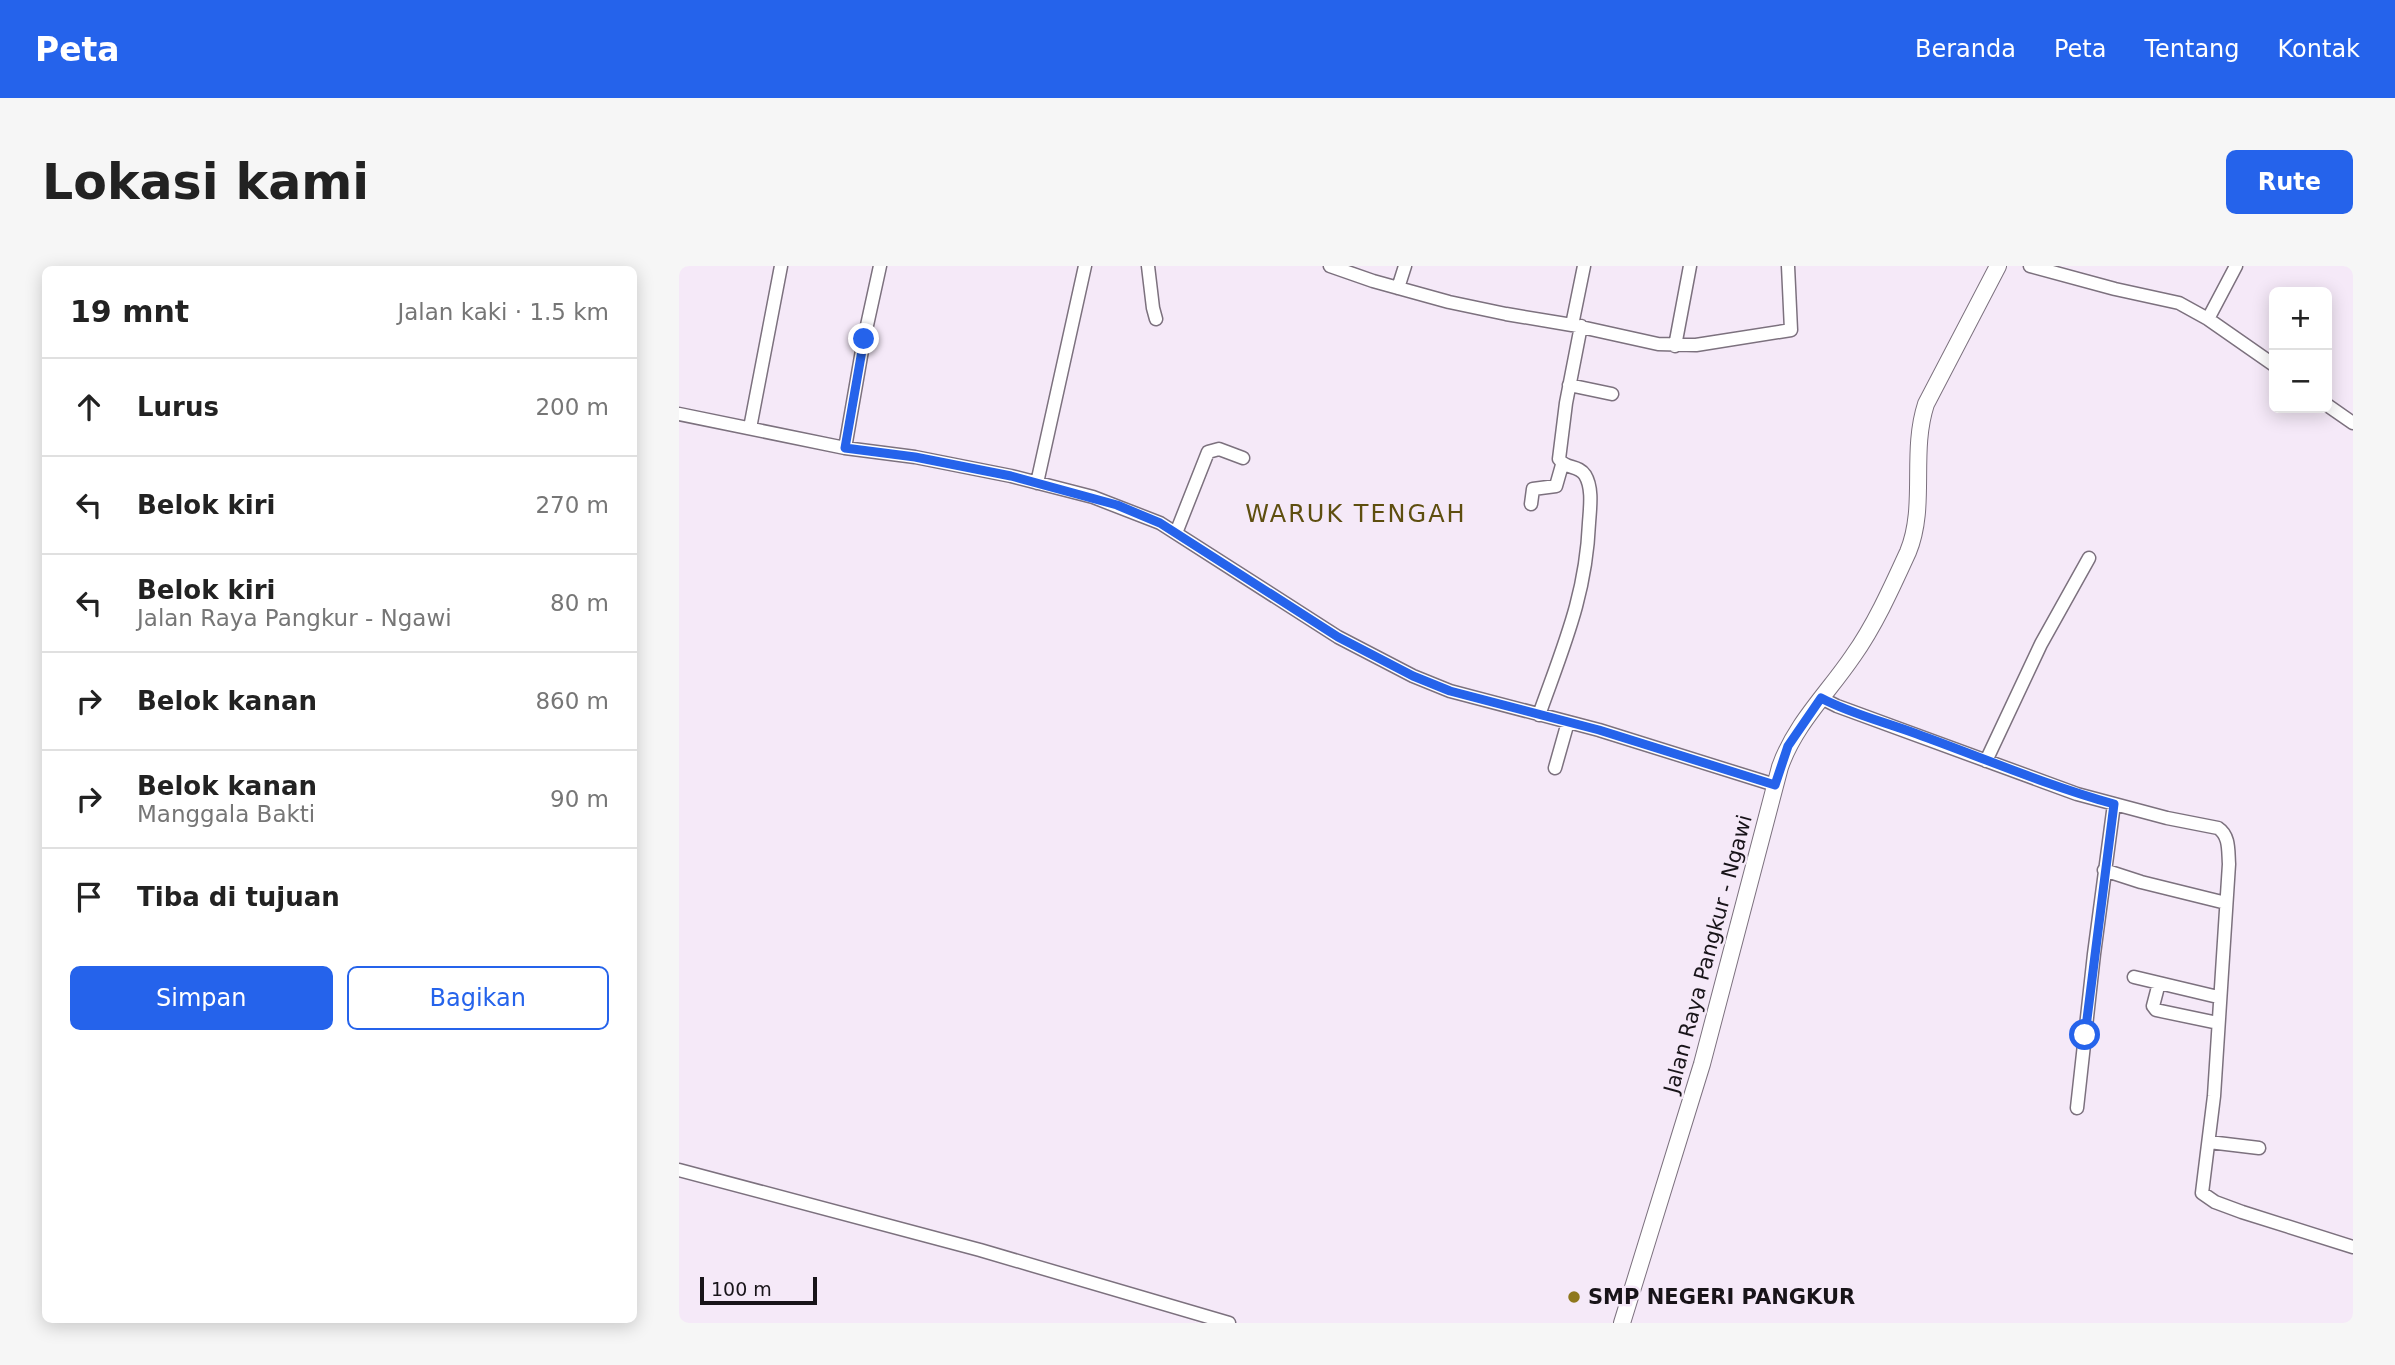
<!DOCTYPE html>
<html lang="id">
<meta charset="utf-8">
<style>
:root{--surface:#fff;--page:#f6f6f6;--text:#222;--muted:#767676;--line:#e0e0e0;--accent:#2563eb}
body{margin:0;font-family:"DejaVu Sans",sans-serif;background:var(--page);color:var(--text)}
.controls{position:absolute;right:21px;top:21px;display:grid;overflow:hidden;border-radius:10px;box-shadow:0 4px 18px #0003}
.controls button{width:63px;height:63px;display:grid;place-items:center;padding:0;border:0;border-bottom:2px solid var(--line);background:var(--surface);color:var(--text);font:35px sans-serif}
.scale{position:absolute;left:21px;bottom:18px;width:117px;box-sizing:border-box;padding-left:7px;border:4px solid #181419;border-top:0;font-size:19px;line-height:24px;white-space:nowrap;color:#181419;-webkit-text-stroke:5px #f5e9f8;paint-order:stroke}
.stop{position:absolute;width:21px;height:21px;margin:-16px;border:5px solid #2563eb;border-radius:50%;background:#fff}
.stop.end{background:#2563eb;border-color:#fff;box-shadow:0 2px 7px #0008}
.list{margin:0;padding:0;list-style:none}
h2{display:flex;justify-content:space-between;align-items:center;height:91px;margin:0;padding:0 28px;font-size:30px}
h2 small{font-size:23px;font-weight:400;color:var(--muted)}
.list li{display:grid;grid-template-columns:46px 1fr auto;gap:21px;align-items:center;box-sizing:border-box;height:98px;padding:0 28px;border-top:2px solid var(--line)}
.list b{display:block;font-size:26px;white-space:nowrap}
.list p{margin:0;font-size:23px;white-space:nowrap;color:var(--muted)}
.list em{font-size:23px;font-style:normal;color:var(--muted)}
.actions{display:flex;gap:14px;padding:21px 28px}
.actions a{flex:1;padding:16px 0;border:2px solid var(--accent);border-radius:10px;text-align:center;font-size:24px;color:var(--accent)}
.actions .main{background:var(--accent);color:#fff}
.icon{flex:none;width:38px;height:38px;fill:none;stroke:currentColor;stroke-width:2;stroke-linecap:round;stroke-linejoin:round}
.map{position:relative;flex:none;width:1674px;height:1057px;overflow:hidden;border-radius:10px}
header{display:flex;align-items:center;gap:42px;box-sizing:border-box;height:98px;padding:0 35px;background:var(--accent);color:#fff}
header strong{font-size:33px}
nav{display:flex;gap:38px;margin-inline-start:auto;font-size:24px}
.intro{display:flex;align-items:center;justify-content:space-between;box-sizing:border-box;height:168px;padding:0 42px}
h1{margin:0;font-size:49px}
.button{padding:18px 32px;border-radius:10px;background:var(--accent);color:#fff;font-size:24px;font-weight:700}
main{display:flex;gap:42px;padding:0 42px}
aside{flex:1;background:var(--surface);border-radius:10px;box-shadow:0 4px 18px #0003}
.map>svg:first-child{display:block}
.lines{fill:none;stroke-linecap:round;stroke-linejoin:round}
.minor-casing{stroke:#7c717e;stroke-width:15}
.major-casing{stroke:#7c717e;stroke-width:18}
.minor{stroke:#fff;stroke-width:12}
.major{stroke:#fff;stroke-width:16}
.route{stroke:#2563eb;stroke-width:9}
.poi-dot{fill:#8f781d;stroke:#f5e9f8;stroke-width:2.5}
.labels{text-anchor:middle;stroke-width:5;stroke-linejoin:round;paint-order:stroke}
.street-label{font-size:21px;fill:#181419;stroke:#f5e9f8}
.poi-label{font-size:21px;font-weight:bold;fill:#181419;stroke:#f5e9f8;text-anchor:start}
.quarter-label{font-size:24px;letter-spacing:2px;fill:#5e4e0f;stroke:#f5e9f8}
</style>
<header>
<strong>Peta</strong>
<nav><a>Beranda</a><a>Peta</a><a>Tentang</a><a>Kontak</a></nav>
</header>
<div class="intro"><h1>Lokasi kami</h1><a class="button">Rute</a></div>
<main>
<aside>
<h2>19 mnt<small>Jalan kaki · 1.5 km</small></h2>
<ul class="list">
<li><svg class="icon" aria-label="ahead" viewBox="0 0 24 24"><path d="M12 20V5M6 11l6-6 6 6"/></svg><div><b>Lurus</b></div><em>200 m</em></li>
<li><svg class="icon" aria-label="left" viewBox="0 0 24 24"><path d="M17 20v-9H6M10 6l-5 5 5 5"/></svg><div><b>Belok kiri</b></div><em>270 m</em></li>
<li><svg class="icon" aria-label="left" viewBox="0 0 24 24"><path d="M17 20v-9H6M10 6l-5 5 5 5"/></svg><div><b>Belok kiri</b><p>Jalan Raya Pangkur - Ngawi</p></div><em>80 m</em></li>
<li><svg class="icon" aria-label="right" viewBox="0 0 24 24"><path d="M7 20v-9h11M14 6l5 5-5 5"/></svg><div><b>Belok kanan</b></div><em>860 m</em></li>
<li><svg class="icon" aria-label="right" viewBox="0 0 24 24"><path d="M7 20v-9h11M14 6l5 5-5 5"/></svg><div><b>Belok kanan</b><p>Manggala Bakti</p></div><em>90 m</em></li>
<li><svg class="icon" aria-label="arrive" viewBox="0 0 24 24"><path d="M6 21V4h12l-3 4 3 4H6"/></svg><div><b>Tiba di tujuan</b></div></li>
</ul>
<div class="actions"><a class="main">Simpan</a><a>Bagikan</a></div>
</aside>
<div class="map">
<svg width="1674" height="1057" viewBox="0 0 1674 1057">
<rect width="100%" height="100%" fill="#f5e9f8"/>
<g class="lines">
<defs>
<path id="minor" d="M469 0 474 42 477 53
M651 0 694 15 770 36 827 48 893 59 979 78 1017 79 1112 64 1109 0
M1351 0 1436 23 1500 37 1529 53 1595 99
M719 22 726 0
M1529 53 1557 0
M893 59 905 0
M996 80 1011 0
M890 119 933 128
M1648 139 1674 157
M0 148 166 182 236 191 332 210 414 231 481 257 659 371 734 410 771 425 920 464 1096 519
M71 162 102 0
M166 182 185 73 201 0
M358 217 406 0
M852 238 854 223 877 220 883 199
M497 267 529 186 540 183 564 192
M1142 432 1158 440 1398 528 1488 552 1539 562C1551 570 1549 585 1550 598L1535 830 1523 927 1536 936 1563 946 1674 981
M860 449C884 381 907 330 910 257 911 242 914 222 906 209 900 199 886 203 880 193L887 137 902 60
M1307 495 1362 378 1410 292
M876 502 889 456
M1425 604 1462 616 1547 637
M1455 711 1539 731
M1480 717 1474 740 1477 744 1539 757
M1398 842 1415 688 1435 538
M1530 876 1580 882
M0 904 301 984 550 1057"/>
<path id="major" d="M943 1057 1023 798 1101 501C1116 458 1149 427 1174 390 1196 359 1213 321 1229 286 1248 240 1231 187 1247 138L1319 0"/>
</defs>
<!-- minor casing -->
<use href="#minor" class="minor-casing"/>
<!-- major casing -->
<use href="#major" class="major-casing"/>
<!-- minor -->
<use href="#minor" class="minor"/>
<!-- major -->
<use href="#major" class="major"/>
</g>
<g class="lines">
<!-- route -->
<path class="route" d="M185 73 166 182 236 191 332 210 438 239 481 257 659 371 734 410 771 425 920 464 1096 519 1109 480 1142 432C1172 448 1206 456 1238 468 1304 492 1367 519 1435 538L1406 769"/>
</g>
<!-- markers -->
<circle class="poi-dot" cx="895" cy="1031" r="7"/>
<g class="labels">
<!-- street labels -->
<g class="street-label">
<text transform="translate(1029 688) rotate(-75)" y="7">Jalan Raya Pangkur - Ngawi</text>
</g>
<!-- poi labels -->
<g class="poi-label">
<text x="909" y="1038">SMP NEGERI PANGKUR</text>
</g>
<!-- quarter labels -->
<g class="quarter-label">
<text x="677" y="256">WARUK TENGAH</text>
</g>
</g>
</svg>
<div class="controls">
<button>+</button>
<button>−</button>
</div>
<div class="scale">100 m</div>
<div class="stop" style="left:1406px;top:769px"></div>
<div class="stop end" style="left:185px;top:73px"></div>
</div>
</main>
